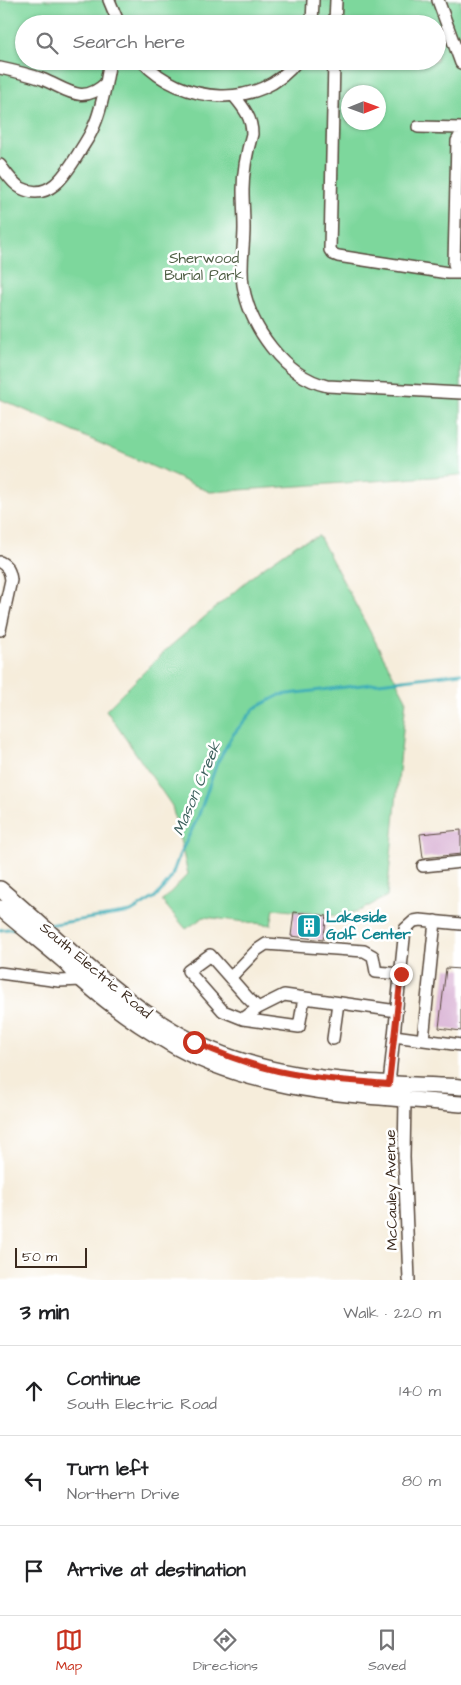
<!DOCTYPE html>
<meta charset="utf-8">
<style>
:root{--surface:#fff;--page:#f6f6f6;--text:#202124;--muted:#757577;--line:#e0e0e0;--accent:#c8321e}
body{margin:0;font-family:"Architects Daughter",sans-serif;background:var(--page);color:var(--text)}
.compass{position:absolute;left:341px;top:85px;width:45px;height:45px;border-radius:50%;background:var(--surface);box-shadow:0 1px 4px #0004;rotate:89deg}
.scale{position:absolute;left:15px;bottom:12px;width:72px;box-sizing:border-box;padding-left:5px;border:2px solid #3b2a1e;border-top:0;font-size:14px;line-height:18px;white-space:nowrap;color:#3b2a1e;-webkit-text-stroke:4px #fff;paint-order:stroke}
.stop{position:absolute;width:15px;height:15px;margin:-11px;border:4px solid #c8321e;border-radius:50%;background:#fff}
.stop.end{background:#c8321e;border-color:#fff;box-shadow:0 1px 5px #0008}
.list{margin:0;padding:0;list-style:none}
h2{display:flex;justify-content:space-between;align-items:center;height:65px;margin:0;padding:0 20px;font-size:21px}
h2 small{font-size:16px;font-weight:400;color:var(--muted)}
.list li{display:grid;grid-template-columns:32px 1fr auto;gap:15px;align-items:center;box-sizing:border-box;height:90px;padding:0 20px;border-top:1px solid var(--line)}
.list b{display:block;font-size:19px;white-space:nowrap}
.list p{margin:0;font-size:16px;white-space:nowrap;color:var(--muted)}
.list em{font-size:16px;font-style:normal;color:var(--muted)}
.icon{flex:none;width:28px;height:28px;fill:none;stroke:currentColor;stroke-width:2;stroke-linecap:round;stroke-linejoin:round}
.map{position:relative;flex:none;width:461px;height:1280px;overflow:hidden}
.search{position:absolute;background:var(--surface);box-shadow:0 1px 4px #0004;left:15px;right:15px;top:15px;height:55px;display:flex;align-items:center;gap:12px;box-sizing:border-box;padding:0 18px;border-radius:28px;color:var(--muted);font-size:19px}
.sheet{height:335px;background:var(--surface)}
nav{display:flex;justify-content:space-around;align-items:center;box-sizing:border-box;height:70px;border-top:1px solid var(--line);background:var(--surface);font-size:14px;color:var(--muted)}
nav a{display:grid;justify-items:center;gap:2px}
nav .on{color:var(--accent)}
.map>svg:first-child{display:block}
.green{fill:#7dd79c;stroke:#5c805d;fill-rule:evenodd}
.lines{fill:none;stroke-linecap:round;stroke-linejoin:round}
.stream{stroke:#3eaeb8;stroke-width:3}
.building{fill:#dab4d5}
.minor-casing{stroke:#57473a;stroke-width:14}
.major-casing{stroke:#57473a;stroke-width:18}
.minor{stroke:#fff;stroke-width:11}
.major{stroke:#fff;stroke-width:15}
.route{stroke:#c8321e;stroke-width:6}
.labels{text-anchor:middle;stroke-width:5;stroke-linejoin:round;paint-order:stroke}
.park-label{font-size:15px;fill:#4f5e44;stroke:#fff}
.culture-label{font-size:15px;font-weight:bold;fill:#0d838f;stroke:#fff;text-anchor:start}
.street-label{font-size:15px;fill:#3b2a1e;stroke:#fff}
.water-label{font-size:16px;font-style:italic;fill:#3c5f5c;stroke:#fff}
</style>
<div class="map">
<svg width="461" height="1280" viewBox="0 0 461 1280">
<rect width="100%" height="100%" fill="#fff"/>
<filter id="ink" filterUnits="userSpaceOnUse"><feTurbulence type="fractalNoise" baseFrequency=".02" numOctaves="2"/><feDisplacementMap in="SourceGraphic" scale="10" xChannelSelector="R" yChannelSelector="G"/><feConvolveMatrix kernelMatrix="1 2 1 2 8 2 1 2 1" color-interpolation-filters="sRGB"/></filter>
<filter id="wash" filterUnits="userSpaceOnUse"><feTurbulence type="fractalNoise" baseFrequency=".0096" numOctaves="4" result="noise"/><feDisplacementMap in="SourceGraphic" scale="20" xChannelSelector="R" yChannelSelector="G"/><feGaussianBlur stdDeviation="1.12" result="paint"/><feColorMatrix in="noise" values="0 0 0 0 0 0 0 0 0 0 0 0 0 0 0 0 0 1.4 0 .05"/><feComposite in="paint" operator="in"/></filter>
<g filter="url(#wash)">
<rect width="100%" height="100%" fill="#f6eddb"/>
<!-- green -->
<path class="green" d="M0 0H461V475L210 492 0 399ZM24 24H437V61H24ZM348 92H378V122H348Z
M319 536 406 699 387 896 362 910 339 916 274 909 271 925 204 917 186 929 162 901 188 874 172 806 106 710 167 649 261 569 297 544Z"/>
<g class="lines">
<!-- stream -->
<path class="stream" d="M48 925 131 912 157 896 171 878 179 856 198 817 217 763 232 736 255 708 280 695 461 673
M0 930 17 928"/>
</g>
<g id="blocks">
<!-- building -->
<path class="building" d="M461 830V854L423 858 420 834Z
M294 912 327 916 323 940 291 936Z
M446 968 461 969V1031L439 1028Z"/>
</g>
</g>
<g filter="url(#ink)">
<use href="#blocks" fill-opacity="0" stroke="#57473a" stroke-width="1"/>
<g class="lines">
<defs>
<path id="minor" d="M109 0 119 24
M438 0 461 63
M312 24 313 0
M335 24 336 0
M142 61C181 104 260 111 297 61
M334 61 330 250 333 254 338 256 448 273H461
M0 68C14 71 28 74 42 79 67 89 82 106 106 83 103 98 100 114 93 128 90 136 84 144 80 151 67 172 50 203 21 188 12 183 6 173 0 165
M106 83 110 61
M234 96C244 108 252 118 252 134 247 151 243 172 243 190 243 203 244 215 244 228 244 247 240 266 243 285 250 327 284 376 327 386L461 393
M418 127 461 128
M460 272 454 264 457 141 461 134
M0 562C8 566 10 572 11 580L0 630
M423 866 461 862
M0 973 59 981 82 980
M230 978 257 950 266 944 364 951 373 956 376 972 401 974
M258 1008 243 1019 223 1011 188 971 210 955 247 997 258 1008 284 995 397 1011
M243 1019 299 1027 304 998
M394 1036 461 1045
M333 1039 338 1003
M423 1040 435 921
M389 1084 405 929 414 921 420 920 461 924
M405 1099 404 1157 409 1280"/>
<path id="major" d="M0 889C56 936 108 991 170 1029 257 1083 362 1082 461 1087
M0 908C21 926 43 943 64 961 71 967 76 975 82 980 108 1003 138 1025 168 1042 254 1094 364 1095 461 1104"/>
</defs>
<!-- minor casing -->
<use href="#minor" class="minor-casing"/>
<!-- major casing -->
<use href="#major" class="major-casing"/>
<!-- minor -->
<use href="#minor" class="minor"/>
<!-- major -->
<use href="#major" class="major"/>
</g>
</g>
<g class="lines" filter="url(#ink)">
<!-- route -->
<path class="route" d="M194 1042C221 1054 249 1065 278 1071 315 1079 352 1081 389 1084L401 974"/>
</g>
<!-- icons -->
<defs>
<symbol id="building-square" viewBox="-11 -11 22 22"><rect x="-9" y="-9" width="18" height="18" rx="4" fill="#0f9aa8" stroke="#fff"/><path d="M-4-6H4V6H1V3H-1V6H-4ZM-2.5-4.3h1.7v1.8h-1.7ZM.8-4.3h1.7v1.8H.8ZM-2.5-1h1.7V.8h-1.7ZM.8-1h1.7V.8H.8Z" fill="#fff"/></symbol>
</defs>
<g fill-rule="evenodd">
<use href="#building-square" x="295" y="912" width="28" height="28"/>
</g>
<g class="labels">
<!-- park labels -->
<g class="park-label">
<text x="204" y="263">Sherwood<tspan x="204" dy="17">Burial Park</tspan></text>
</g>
<!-- culture labels -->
<g class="culture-label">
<text x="326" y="922">Lakeside<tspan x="326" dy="17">Golf Center</tspan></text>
</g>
<!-- street labels -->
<g class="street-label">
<text transform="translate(96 970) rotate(40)" y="5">South Electric Road</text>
<text transform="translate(391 1190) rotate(-91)" y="5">McCauley Avenue</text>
</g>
<!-- water labels -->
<g class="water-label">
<text transform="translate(196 788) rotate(-67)" y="6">Mason Creek</text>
</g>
</g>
</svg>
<svg class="compass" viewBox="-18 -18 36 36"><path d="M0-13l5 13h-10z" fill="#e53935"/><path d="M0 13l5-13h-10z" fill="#757577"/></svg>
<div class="scale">50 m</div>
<div class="stop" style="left:194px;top:1042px"></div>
<div class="stop end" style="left:401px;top:974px"></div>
<div class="search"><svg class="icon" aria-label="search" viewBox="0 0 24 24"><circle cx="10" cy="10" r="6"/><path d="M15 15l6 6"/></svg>Search here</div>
</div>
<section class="sheet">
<h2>3 min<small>Walk · 220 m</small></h2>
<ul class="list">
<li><svg class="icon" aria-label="ahead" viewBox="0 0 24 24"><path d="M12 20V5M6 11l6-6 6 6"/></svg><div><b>Continue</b><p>South Electric Road</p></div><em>140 m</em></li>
<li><svg class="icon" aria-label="left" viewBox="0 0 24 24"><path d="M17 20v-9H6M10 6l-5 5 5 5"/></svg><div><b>Turn left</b><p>Northern Drive</p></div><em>80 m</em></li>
<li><svg class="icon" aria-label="arrive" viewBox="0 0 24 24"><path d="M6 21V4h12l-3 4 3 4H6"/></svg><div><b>Arrive at destination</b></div></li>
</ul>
</section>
<nav>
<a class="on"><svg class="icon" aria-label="map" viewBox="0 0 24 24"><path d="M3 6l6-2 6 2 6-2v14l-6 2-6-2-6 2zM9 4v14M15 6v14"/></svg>Map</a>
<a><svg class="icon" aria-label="directions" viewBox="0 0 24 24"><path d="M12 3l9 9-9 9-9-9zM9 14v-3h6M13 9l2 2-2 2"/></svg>Directions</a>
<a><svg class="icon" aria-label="saved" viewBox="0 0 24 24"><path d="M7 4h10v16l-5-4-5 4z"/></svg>Saved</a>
</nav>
